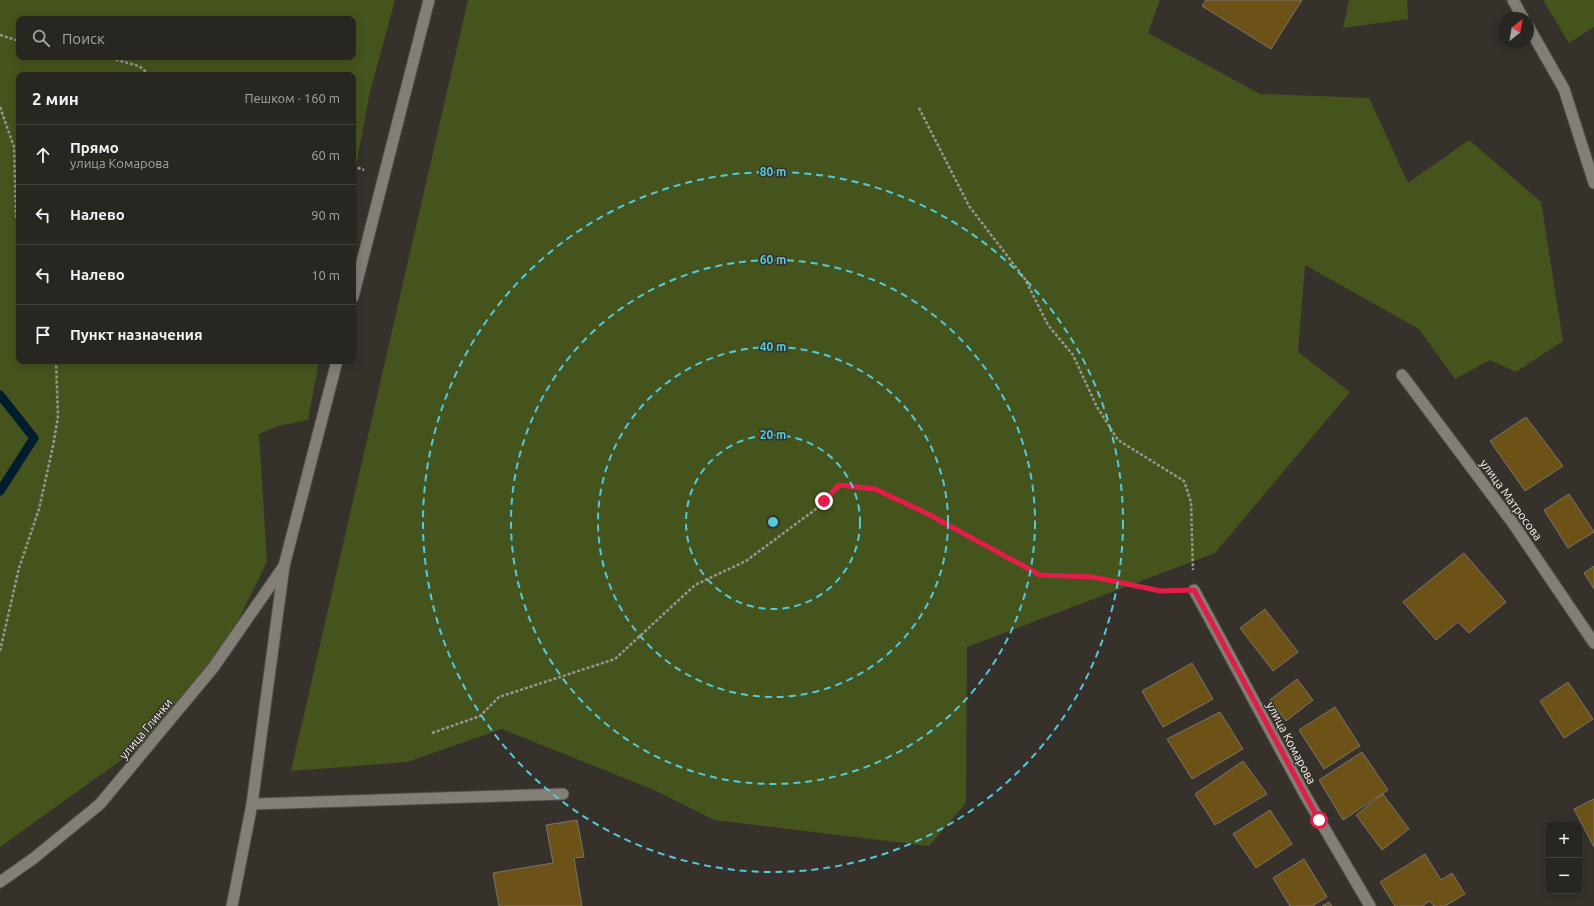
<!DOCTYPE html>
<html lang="ru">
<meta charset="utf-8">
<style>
:root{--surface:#282620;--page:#302e29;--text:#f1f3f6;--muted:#a5a5a5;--line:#44433e}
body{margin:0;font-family:Ubuntu,sans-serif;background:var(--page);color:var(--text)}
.controls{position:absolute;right:12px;bottom:12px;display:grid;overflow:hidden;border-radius:8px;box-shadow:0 2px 10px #0003}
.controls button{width:36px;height:36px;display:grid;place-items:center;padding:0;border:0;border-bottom:1px solid var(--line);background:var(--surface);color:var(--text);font:20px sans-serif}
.compass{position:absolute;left:1498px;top:12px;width:36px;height:36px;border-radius:50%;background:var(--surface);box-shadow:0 2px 10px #0003;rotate:31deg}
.stop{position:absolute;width:12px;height:12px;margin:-9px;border:3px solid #e11d48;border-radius:50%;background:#fff}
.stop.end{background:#e11d48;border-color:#fff;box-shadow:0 1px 4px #0008}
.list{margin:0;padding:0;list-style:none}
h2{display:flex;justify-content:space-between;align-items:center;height:52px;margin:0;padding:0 16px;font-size:17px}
h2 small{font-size:13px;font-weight:400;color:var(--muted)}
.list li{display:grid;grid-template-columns:26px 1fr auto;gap:12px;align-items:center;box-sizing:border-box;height:60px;padding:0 16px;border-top:1px solid var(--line)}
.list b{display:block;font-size:15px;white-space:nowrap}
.list p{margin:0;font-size:13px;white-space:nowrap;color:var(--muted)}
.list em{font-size:13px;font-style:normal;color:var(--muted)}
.icon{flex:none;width:22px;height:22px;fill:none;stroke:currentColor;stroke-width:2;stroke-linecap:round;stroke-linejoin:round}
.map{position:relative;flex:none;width:1594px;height:906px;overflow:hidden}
.search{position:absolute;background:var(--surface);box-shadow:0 2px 10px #0003;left:16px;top:16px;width:340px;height:44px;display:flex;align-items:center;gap:10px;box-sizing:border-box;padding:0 14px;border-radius:8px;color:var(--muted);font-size:15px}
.panel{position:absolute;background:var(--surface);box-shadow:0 2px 10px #0003;left:16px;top:72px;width:340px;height:292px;border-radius:8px}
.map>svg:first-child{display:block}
.green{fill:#45541d;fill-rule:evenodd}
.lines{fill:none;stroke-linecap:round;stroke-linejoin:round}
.stream{stroke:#001d2e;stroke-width:9}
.building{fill:#6d5218;stroke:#7a756d}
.service-casing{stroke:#514e48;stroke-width:13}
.minor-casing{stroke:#514e48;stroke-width:13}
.tertiary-casing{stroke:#514e48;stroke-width:13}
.path{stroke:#9a9691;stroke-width:2.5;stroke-dasharray:3 2;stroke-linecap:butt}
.service{stroke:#837e76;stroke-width:11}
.minor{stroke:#837e76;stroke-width:11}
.tertiary{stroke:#837e76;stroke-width:11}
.route{stroke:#e11d48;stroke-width:5}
.ring{fill:none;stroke:#53cadc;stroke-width:2;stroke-dasharray:7 5}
.labels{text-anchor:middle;stroke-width:3;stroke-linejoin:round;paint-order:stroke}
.street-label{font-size:12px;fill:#f5f2ee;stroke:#36322b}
.centre{fill:#53cadc;stroke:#36322b;stroke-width:2}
.ring-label{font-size:12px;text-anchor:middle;font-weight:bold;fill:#53cadc;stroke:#36322b;stroke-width:3;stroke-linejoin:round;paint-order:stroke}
</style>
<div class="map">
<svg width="1594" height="906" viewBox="0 0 1594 906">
<rect width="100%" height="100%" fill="#36322b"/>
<!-- green -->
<path class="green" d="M0 0H395L369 96 353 183V75H19V361H319L308 420 278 426 259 434 267 562 218 661 156 735 0 847ZM19 19H353V57H19Z
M468 0H1160L1148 33 1260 94 1369 98 1408 183 1469 140 1541 202 1563 341 1516 372 1490 360 1455 379 1419 329 1305 265 1298 352 1350 392 1215 553 967 647 966 803 929 846 714 820 654 790 502 729 407 762 291 771Z
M1349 0H1407L1408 19 1343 28Z
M1543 0H1594V27L1569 43Z"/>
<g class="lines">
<!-- stream -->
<path class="stream" d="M0 395 34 438 0 491"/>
</g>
<!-- building -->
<path class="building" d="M1206 0H1302L1271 49 1202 6Z
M1526 417 1563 466 1525 491 1490 441Z
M1569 494 1594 532 1568 548 1544 510Z
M1464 553 1506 602 1469 633 1458 622 1436 640 1403 602Z
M1594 566V589L1584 573Z
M1265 609 1298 652 1273 671 1240 628Z
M1192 663 1213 699 1163 727 1142 691Z
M1297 679 1313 700 1286 721 1270 700Z
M1568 682 1593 719 1564 738 1540 701Z
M1335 707 1360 746 1324 769 1299 730Z
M1220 712 1243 749 1192 779 1167 739Z
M1362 752 1388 790 1343 820 1319 780Z
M1243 761 1267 794 1215 825 1195 794Z
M1383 794 1409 829 1382 850 1356 815Z
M1594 799V847L1574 809Z
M1270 810 1292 844 1256 868 1233 834Z
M577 820 584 857 574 858 582 906H499L493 873 553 863 546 825Z
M1425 854 1441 880 1452 873 1465 894 1445 906H1434L1430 901 1422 906H1395L1380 882Z
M1304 859 1327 897 1312 906H1290L1273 878Z
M1329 902 1332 906H1322Z"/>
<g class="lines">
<defs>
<path id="service" d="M1513 0 1523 18
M1528 26 1564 89 1594 183
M252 804 563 794"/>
<path id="minor" d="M1402 375 1512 522 1594 643
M1194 590 1305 795 1370 906
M0 882 34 858 100 804 213 668 284 566"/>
<path id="tertiary" d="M353 297 429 0
M232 906 252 804 284 566 337 361"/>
</defs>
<!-- service casing -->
<use href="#service" class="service-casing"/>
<!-- minor casing -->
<use href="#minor" class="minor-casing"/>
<!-- tertiary casing -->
<use href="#tertiary" class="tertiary-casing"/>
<!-- path -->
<path class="path" d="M0 35 19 41
M106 57 139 66 150 75
M0 107 14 147 16 216 19 223
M919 108 969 206 1025 279 1048 325 1073 355 1097 407 1118 440 1184 481 1191 502 1193 570
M353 166 364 170
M0 651 19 568 39 509 53 446 58 417 56 361
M432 733 480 716 499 697 615 659 695 585 746 561 816 509 839 485 875 489 926 513 1040 575 1093 577 1161 591 1174 590"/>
<!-- service -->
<use href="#service" class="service"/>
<!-- minor -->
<use href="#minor" class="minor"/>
<!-- tertiary -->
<use href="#tertiary" class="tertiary"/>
</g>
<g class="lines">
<!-- route -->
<path class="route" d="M824 501 839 485 875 489 926 513 1040 575 1093 577 1161 591 1194 590 1319 820"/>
</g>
<!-- distance rings -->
<g class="ring">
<circle cx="773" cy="522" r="87"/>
<circle cx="773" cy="522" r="175"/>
<circle cx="773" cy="522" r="262"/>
<circle cx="773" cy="522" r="350"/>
</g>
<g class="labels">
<!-- street labels -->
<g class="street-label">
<text transform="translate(1511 500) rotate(54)" y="4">улица Матросова</text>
<text transform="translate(146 729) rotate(-50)" y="4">улица Глинки</text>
<text transform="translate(1291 743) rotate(62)" y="4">улица Комарова</text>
</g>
</g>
<circle cx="773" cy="522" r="6" class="centre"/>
<g class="ring-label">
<text x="773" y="176">80 m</text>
<text x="773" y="264">60 m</text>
<text x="773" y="351">40 m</text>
<text x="773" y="439">20 m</text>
</g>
</svg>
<div class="controls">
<button>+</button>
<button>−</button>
</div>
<svg class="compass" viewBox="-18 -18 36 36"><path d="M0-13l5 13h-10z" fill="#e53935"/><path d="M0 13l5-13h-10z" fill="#a5a5a5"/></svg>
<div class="stop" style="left:1319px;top:820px"></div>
<div class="stop end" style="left:824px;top:501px"></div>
<div class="search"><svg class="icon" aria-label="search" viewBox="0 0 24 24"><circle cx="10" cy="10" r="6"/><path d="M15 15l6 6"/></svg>Поиск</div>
<section class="panel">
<h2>2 мин<small>Пешком · 160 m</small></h2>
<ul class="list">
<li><svg class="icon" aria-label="ahead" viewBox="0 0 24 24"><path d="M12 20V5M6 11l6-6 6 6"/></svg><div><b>Прямо</b><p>улица Комарова</p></div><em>60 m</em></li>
<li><svg class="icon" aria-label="left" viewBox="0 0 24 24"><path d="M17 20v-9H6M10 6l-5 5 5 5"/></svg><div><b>Налево</b></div><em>90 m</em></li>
<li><svg class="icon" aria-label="left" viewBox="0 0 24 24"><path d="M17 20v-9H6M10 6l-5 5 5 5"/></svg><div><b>Налево</b></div><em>10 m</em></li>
<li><svg class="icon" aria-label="arrive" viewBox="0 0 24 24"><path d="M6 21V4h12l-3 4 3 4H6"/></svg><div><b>Пункт назначения</b></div></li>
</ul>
</section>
</div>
